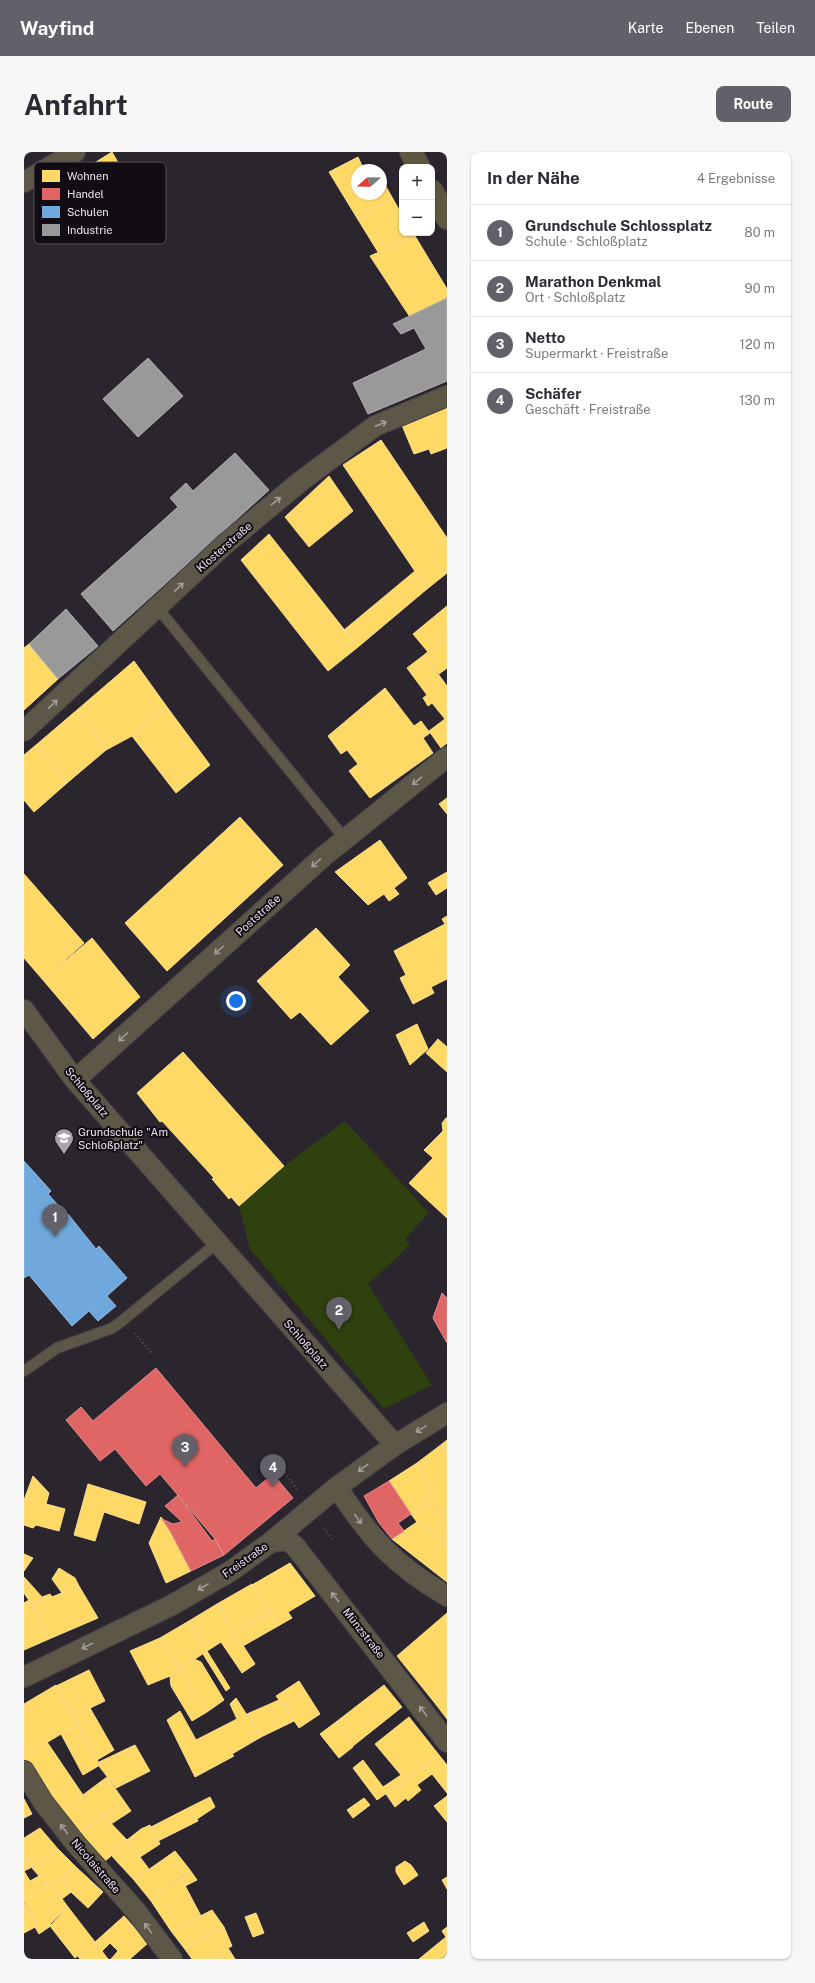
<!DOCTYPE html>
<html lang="de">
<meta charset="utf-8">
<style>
:root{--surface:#fff;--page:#f7f7f7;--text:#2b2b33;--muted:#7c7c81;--line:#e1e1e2;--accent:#636069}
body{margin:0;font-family:"Public Sans",sans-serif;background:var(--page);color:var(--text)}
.controls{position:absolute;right:12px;top:12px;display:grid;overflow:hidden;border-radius:8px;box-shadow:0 1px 3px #0004}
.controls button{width:36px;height:36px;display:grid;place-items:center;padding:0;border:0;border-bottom:1px solid var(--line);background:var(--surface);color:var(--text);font:20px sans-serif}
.compass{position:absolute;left:327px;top:12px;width:36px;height:36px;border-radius:50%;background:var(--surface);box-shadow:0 1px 3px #0004;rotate:250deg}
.you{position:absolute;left:212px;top:849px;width:14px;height:14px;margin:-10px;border:3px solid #fff;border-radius:50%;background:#1a73e8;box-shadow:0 0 0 6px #1a73e833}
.badge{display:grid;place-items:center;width:26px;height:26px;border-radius:50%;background:var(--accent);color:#fff;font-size:13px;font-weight:700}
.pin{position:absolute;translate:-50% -33px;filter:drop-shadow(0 1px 2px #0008)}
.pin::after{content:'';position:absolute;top:21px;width:14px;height:12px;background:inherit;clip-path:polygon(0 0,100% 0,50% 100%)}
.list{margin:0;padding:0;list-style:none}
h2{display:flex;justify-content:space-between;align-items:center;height:52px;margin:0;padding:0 16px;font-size:17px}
h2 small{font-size:13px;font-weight:400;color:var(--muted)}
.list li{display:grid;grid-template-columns:26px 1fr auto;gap:12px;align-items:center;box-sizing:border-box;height:56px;padding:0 16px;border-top:1px solid var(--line)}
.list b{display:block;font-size:15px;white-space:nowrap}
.list p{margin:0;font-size:13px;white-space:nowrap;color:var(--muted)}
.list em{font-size:13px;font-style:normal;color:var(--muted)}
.map{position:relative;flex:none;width:423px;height:1807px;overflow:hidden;border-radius:8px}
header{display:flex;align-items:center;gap:24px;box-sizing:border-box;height:56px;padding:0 20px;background:var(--accent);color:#fff}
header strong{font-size:19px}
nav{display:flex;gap:22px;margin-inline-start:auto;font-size:14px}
.intro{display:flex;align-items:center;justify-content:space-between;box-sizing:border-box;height:96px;padding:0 24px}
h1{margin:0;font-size:28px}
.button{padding:10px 18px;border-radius:8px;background:var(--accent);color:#fff;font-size:14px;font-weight:700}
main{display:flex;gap:24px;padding:0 24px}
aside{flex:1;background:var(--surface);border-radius:8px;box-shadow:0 1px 3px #0004}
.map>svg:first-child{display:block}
.green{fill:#2f410e}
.homes{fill:#ffd966;stroke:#f9dc8f}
.shops{fill:#e06666;stroke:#e38c8f}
.schools{fill:#6fa8dc;stroke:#94bae2}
.industry{fill:#999;stroke:#b2b0b3}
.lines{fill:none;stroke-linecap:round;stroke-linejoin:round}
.lane-casing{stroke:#454148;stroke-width:12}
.street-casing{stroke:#454148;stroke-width:22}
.secondary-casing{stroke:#454148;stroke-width:24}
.path{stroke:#59554d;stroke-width:2.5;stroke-dasharray:1 3;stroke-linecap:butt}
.lane{stroke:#5d5747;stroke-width:10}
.street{stroke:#5d5747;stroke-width:20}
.secondary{stroke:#5d573f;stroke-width:22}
.oneway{stroke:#a49e9b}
.labels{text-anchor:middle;stroke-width:4;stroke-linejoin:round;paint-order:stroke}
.street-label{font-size:11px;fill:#ebe4ef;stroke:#120d14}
.poi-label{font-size:11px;fill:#ebe4ef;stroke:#120d14;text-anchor:start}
.key{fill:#120d14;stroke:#534e56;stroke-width:1}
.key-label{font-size:11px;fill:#ebe4ef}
</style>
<header>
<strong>Wayfind</strong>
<nav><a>Karte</a><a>Ebenen</a><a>Teilen</a></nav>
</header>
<div class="intro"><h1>Anfahrt</h1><a class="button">Route</a></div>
<main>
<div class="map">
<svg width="423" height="1807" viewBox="0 0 423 1807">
<rect width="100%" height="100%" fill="#2b252e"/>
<!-- green -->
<path class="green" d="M321 969 405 1061 381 1087 386 1093 344 1132 408 1233 360 1257 226 1097 215 1054 260 1014Z"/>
<!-- homes -->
<path class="homes" d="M88 0 112 42 35 89 11 48Z
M334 5 340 18H333V42H357V32L360 31 369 47 333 66 305 20Z
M369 47 378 63V81H389L391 84 354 100 333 66Z
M391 84 423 137V146L386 165 346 104Z
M423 255V296L407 302 405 297 390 302 377 271Z
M357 288 423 386V421L403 437 319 313Z
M305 324 329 359 285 395 261 365Z
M245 382 334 495 304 519 217 408Z
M391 419 403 437 334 495 320 478Z
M423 454V483L404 500 389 482Z
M423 483V516L415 522 400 503Z
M5 492 34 527 0 558V496Z
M400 503 423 534V591L417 596 405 579 421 567 408 551 404 554 399 546 403 543 383 516Z
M110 509 143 555 108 584 82 598 53 558Z
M361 536 390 574 397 569 406 581 399 586 409 601 346 646 325 619 334 612 323 598 317 602 304 584Z
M143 555 186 613 152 641 108 584Z
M53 558 82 598 43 631 12 593Z
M12 593 43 631 10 660 0 648V603Z
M423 646V662L415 652Z
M216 665 259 713 143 819 101 771Z
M356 688 383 726 370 736 375 742 365 749 360 742 344 753 311 720Z
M423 720V736L412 743 404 731Z
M0 722 8 731 0 738Z
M8 731 60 791 19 828 0 806V738Z
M423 764V827L407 835 410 841 389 852 376 826 382 823 370 799 421 772 418 767Z
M292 776 326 813 314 825 345 859 307 893 276 860 267 867 233 829Z
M68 786 116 845 69 887 19 828Z
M393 872 404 897 386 913 372 883Z
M414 887 423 895V920L402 901Z
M159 900 260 1014 215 1054 207 1045 205 1047 188 1027 190 1026 138 969 136 970 113 941Z
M422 966H423V1066L385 1031 409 1006 400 998 419 979 418 971Z
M423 1288V1303L418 1292Z
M418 1292 423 1303V1357L417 1362 399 1344 407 1338 393 1311Z
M393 1311 407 1338 399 1344 405 1351 387 1362 365 1329Z
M9 1324 25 1341 22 1352 41 1357 35 1379 12 1373 9 1376 0 1373V1348Z
M64 1332 122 1350 115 1372 80 1360 71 1389 50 1383Z
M405 1351 421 1366 404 1379 393 1370 387 1362Z
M423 1357V1394L404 1379 421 1366 417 1362Z
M137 1365 146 1379 167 1419 142 1431 125 1391Z
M393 1370 423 1394V1430L368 1387Z
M0 1402 9 1406 0 1419Z
M266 1411 291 1444 264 1460 268 1466 254 1474 228 1433Z
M35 1416 51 1426 55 1434 38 1441 28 1427Z
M0 1425 18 1445 26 1442 28 1445 8 1453 0 1441Z
M228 1432 246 1461 210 1480 193 1452Z
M55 1434 74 1466 25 1487 8 1453Z
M5 1448 25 1487 0 1498V1451Z
M193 1452 211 1481 183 1499 165 1469Z
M246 1461 254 1474 219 1494 210 1480Z
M423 1461V1539L410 1550 373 1504Z
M165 1469 183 1499 156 1517 136 1486Z
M211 1481 231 1512 218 1521 197 1490Z
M136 1486 156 1517 146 1524 124 1533 106 1499Z
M183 1499 206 1536 202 1539 179 1502Z
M170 1507 177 1510 200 1548 183 1560 156 1517Z
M156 1517 183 1560 168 1569 147 1534 146 1524Z
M65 1518 81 1549 49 1564 32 1534Z
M275 1529 282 1540 260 1554 252 1544Z
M32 1533 54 1572 0 1604V1552Z
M360 1533 378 1555 329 1594 312 1570Z
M423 1539V1567L410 1550Z
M282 1540 296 1562 275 1576 260 1554Z
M212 1546 237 1585 208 1602 210 1604 171 1625 143 1568 156 1559 172 1588 213 1567 206 1552Z
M255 1548 270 1569 237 1585 223 1562Z
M66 1556 90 1598 73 1608 49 1564Z
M385 1565 415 1603 370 1636 365 1631 377 1623 351 1592Z
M312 1570 329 1595 315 1606 296 1582Z
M54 1572 76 1613 59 1623 37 1582Z
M23 1590 59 1643 36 1660 0 1610V1604Z
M111 1593 126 1619 92 1636 75 1614 76 1613 75 1610Z
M415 1603 423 1613V1641L401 1613Z
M339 1608 359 1635 365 1631 370 1636 353 1648 329 1616Z
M401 1613 408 1622 393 1633 397 1638 384 1649 382 1646 371 1655 362 1642Z
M83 1625 100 1649 54 1682 36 1660Z
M423 1644V1670L410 1654Z
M186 1645 191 1655 173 1667 166 1655Z
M340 1646 346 1653 329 1666 323 1658Z
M0 1647 8 1662 0 1666Z
M100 1649 107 1659 87 1672 80 1664Z
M166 1655 174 1669 134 1689 127 1675Z
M80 1664 103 1688 86 1702 87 1704 80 1710 54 1682Z
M126 1673 136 1692 116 1705 103 1688 117 1677Z
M16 1676 34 1697 10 1714 0 1704V1686Z
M103 1688 125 1717 110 1728 86 1702Z
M34 1697 52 1715 24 1734 8 1716Z
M151 1699 166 1718 127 1749 110 1728Z
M0 1704 10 1714 0 1719Z
M381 1709 387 1713 394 1723 380 1733 372 1720V1715Z
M52 1715 79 1740 64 1756 47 1740 38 1725Z
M166 1718 173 1728 161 1734 157 1726Z
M0 1719 6 1729 15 1724 24 1734 0 1749Z
M38 1725 47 1740 38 1747 27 1732Z
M423 1725V1737L418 1728Z
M157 1726 177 1764 147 1779 127 1749Z
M27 1732 44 1755 26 1772 28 1773 15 1782 11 1775 13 1774 0 1749Z
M0 1751 13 1774 0 1781Z
M44 1755 71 1790 51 1806 26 1774Z
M188 1758 200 1775 160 1796 147 1779Z
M232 1761 240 1781 229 1785 221 1765Z
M100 1764 124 1791 106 1807H102L86 1791 78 1799 71 1790Z
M400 1770 405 1779 389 1790 383 1781Z
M200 1775 208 1794 182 1807H168L160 1796Z
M423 1775V1802L417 1807H395L422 1785 418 1779Z
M71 1790 84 1807H56L54 1804Z
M204 1796 211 1807H182Z
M94 1799 102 1807H87Z"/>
<!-- shops -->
<path class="shops" d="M418 1141 423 1146V1191L409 1166Z
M132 1216 232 1336 249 1322 269 1346 200 1403 191 1387 136 1322 122 1334 91 1297 76 1309 42 1268 57 1255 69 1269Z
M365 1329 387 1362 374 1371 380 1379 368 1387 355 1371 340 1344Z
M154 1343 188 1389 191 1387 200 1403 167 1419 146 1379 138 1367 149 1372 158 1370 141 1354Z"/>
<!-- schools -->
<path class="schools" d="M0 1009 27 1039 24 1042 43 1063 44 1062 72 1097 75 1094 103 1126 83 1144 92 1154 74 1169 65 1159 48 1174 5 1123 0 1126Z"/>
<!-- industry -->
<path class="industry" d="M423 146V229L344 262 329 231 402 197 390 176 377 182 369 172Z
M124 206 159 244 114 285 79 247Z
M211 301 245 338 89 479 57 442 154 355 146 346 162 331 169 339Z
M42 457 74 494 34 527 5 492Z"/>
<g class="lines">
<defs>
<path id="lane" d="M133 455 321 687
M0 1219 33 1196 86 1177 93 1173 193 1091"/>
<path id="street" d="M0 30 51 0
M0 579 200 393 277 329 351 274 423 244
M0 858 51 928 371 1293
M51 928 300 704 423 605
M313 1335C346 1386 370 1413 423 1444
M247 1390 263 1388 271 1394 423 1590
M0 1525 148 1453 207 1419 247 1390 313 1335 371 1293 423 1261
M0 1619 19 1650 52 1692 112 1759 148 1807"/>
<path id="secondary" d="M387 0 395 15
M408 39 423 66"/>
</defs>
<!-- lane casing -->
<use href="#lane" class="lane-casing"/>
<!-- street casing -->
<use href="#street" class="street-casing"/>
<!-- secondary casing -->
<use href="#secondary" class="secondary-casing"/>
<!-- path -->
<path class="path" d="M111 1181 128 1202
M256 1314 273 1338
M300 1377 308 1387"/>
<!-- lane -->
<use href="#lane" class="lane"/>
<!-- street -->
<use href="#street" class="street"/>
<!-- secondary -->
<use href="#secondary" class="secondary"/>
</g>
<!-- one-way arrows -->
<defs><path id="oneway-shaft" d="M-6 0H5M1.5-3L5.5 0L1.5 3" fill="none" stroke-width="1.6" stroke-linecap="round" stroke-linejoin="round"/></defs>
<g class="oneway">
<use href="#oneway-shaft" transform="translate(357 272) rotate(-23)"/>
<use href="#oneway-shaft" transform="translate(252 349) rotate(-40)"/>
<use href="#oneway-shaft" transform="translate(155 435) rotate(-43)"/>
<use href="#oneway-shaft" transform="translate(29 552) rotate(-43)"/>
<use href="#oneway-shaft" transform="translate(393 629) rotate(141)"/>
<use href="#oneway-shaft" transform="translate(292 711) rotate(138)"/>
<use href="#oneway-shaft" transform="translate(195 798) rotate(138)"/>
<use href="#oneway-shaft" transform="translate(99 885) rotate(138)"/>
<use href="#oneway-shaft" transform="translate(397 1277) rotate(148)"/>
<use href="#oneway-shaft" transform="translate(339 1316) rotate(144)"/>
<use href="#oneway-shaft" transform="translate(334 1367) rotate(55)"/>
<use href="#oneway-shaft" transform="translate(179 1435) rotate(150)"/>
<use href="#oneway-shaft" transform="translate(311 1445) rotate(-128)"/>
<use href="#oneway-shaft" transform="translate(63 1494) rotate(154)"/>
<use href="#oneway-shaft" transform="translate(399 1559) rotate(-127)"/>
<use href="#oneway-shaft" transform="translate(40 1677) rotate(-128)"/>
<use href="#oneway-shaft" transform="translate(124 1776) rotate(-126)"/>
</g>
<!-- icons -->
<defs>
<symbol id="school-pin" viewBox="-11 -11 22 30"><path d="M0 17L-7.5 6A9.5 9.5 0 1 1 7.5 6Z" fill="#a8a1ab" stroke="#120d14"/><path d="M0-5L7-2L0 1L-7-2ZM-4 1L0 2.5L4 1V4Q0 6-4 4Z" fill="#fff"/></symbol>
</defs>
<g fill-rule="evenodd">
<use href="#school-pin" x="29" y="975" width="22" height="30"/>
</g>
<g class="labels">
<!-- street labels -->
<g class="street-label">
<text transform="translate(200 395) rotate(-41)" y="4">Klosterstraße</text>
<text transform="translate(234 763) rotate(-42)" y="4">Poststraße</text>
<text transform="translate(63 940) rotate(50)" y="4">Schloßplatz</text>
<text transform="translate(282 1192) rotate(49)" y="4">Schloßplatz</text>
<text transform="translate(221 1408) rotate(-35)" y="4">Freistraße</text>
<text transform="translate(340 1481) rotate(52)" y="4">Münzstraße</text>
<text transform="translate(72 1714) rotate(49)" y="4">Nicolaistraße</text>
</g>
<!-- poi labels -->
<g class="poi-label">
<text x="54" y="984">Grundschule "Am<tspan x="54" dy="13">Schloßplatz"</tspan></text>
</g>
</g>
<!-- legend -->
<rect x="10" y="10" width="132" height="82" rx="6" class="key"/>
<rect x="18" y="18" width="18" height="12" fill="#ffd966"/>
<rect x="18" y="36" width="18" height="12" fill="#e06666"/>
<rect x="18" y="54" width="18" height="12" fill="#6fa8dc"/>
<rect x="18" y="72" width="18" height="12" fill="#999"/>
<g class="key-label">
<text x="43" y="28">Wohnen</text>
<text x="43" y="46">Handel</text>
<text x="43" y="64">Schulen</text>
<text x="43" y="82">Industrie</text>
</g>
</svg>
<div class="controls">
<button>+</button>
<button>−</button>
</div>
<svg class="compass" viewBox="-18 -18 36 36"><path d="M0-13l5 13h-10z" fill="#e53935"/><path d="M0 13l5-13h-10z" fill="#7c7c81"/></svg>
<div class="you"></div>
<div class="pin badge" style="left:31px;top:1085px">1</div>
<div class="pin badge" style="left:315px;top:1178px">2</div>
<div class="pin badge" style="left:161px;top:1315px">3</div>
<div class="pin badge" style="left:249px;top:1335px">4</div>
</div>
<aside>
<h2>In der Nähe<small>4 Ergebnisse</small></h2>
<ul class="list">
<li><span class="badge">1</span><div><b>Grundschule Schlossplatz</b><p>Schule · Schloßplatz</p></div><em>80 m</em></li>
<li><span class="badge">2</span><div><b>Marathon Denkmal</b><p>Ort · Schloßplatz</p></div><em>90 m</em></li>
<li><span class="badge">3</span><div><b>Netto</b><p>Supermarkt · Freistraße</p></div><em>120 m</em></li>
<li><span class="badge">4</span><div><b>Schäfer</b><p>Geschäft · Freistraße</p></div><em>130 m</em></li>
</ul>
</aside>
</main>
